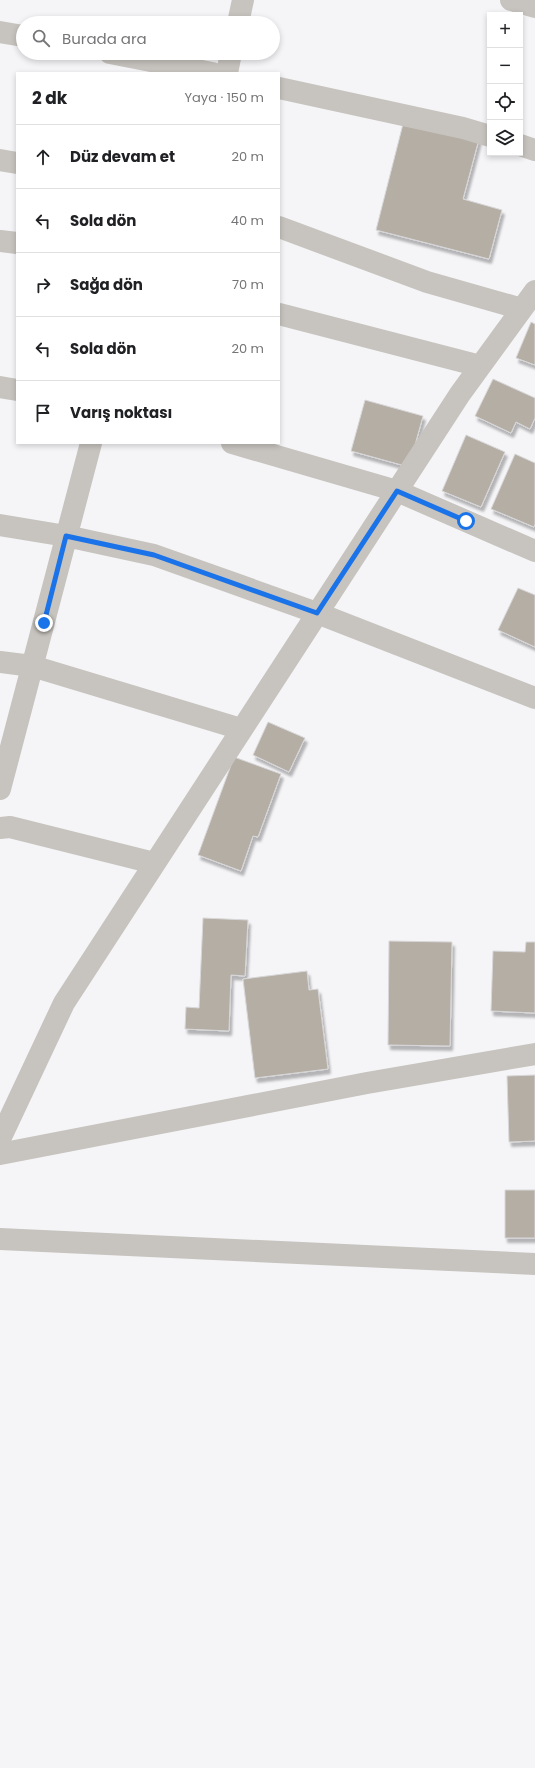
<!DOCTYPE html>
<html lang="tr">
<meta charset="utf-8">
<style>
:root{--surface:#fff;--page:#f2f2f2;--text:#202124;--muted:#757577;--line:#e0e0e0}
body{margin:0;font-family:Poppins,sans-serif;background:var(--page);color:var(--text)}
.controls{position:absolute;right:12px;top:12px;display:grid;overflow:hidden;border-radius:0px;box-shadow:0 2px 6px #0003}
.controls button{width:36px;height:36px;display:grid;place-items:center;padding:0;border:0;border-bottom:1px solid var(--line);background:var(--surface);color:var(--text);font:20px sans-serif}
.stop{position:absolute;width:12px;height:12px;margin:-9px;border:3px solid #1a73e8;border-radius:50%;background:#fff}
.stop.end{background:#1a73e8;border-color:#fff;box-shadow:0 1px 4px #0008}
.list{margin:0;padding:0;list-style:none}
h2{display:flex;justify-content:space-between;align-items:center;height:52px;margin:0;padding:0 16px;font-size:17px}
h2 small{font-size:13px;font-weight:400;color:var(--muted)}
.list li{display:grid;grid-template-columns:26px 1fr auto;gap:12px;align-items:center;box-sizing:border-box;height:64px;padding:0 16px;border-top:1px solid var(--line)}
.list b{display:block;font-size:15px;white-space:nowrap}
.list em{font-size:13px;font-style:normal;color:var(--muted)}
.icon{flex:none;width:22px;height:22px;fill:none;stroke:currentColor;stroke-width:2;stroke-linecap:round;stroke-linejoin:round}
.map{position:relative;flex:none;width:535px;height:1768px;overflow:hidden}
.search{position:absolute;background:var(--surface);box-shadow:0 2px 6px #0003;left:16px;top:16px;width:264px;height:44px;display:flex;align-items:center;gap:10px;box-sizing:border-box;padding:0 14px;border-radius:22px;color:var(--muted);font-size:15px}
.panel{position:absolute;background:var(--surface);box-shadow:0 2px 6px #0003;left:16px;top:72px;width:264px;height:372px;border-radius:0px}
.map>svg:first-child{display:block}
.building{fill:#b5aea5;stroke:#d8d7d9;filter:url(#shadow)}
.lines{fill:none;stroke-linecap:round;stroke-linejoin:round}
.minor{stroke:#c7c3be;stroke-width:22}
.tertiary{stroke:#c7c3be;stroke-width:22}
.route{stroke:#1a73e8;stroke-width:5}
</style>
<div class="map">
<svg width="535" height="1768" viewBox="0 0 535 1768">
<defs>
<filter id="shadow"><feDropShadow dx="2.5" dy="4.5" stdDeviation="1" flood-color="#0004"/></filter>
</defs>
<rect width="100%" height="100%" fill="#f5f5f8"/>
<!-- building -->
<path class="building" d="M404 120 479 139 463 199 502 210 489 259 376 230Z
M531 322 535 324V365L516 358Z
M493 379 535 398V418L530 429 516 422 511 433 475 416Z
M365 400 423 416 409 467 351 451Z
M466 435 505 452 481 507 442 491Z
M515 454 535 463V524L534 527 491 509Z
M518 588 535 595V647L498 630Z
M268 722 305 738 289 772 253 755Z
M234 757 281 774 258 837 253 836 241 871 198 855Z
M203 918 248 920 245 976 231 975 229 1031 185 1029 186 1007 199 1008Z
M389 941 452 942 450 1046 388 1045Z
M526 942H535V1013L491 1011 493 951 525 952Z
M307 971 309 990 318 989 328 1069 255 1078 243 979Z
M535 1075V1141L509 1142 507 1076Z
M505 1190H535V1238H505Z"/>
<g class="lines">
<!-- minor -->
<path class="minor" d="M511 0 535 7
M238 23 243 0
M0 32 23 36
M110 53 212 73
M227 73 231 53
M279 88 463 128 490 136
M520 145 535 150
M0 160 17 163
M279 227 427 282 522 309
M0 241 17 243
M279 314 480 366
M0 387 17 390
M232 443 397 491 535 551
M0 525 66 536 154 555 317 613 535 698
M0 662 32 666 241 729
M0 789 91 443
M0 828 10 827 154 863
M0 1139 64 1003 460 394 535 291"/>
<!-- tertiary -->
<path class="tertiary" d="M0 1154 367 1083 535 1054
M0 1239 535 1264"/>
</g>
<g class="lines">
<!-- route -->
<path class="route" d="M44 623 66 536 154 555 317 613 397 491 466 521"/>
</g>
</svg>
<div class="controls">
<button>+</button>
<button>−</button>
<button><svg class="icon" aria-label="locate" viewBox="0 0 24 24"><circle cx="12" cy="12" r="6"/><path d="M12 2v4M12 18v4M2 12h4M18 12h4"/></svg></button>
<button><svg class="icon" aria-label="layers" viewBox="0 0 24 24"><path d="M12 4l9 5-9 5-9-5zM3 14l9 5 9-5"/></svg></button>
</div>
<div class="stop" style="left:466px;top:521px"></div>
<div class="stop end" style="left:44px;top:623px"></div>
<div class="search"><svg class="icon" aria-label="search" viewBox="0 0 24 24"><circle cx="10" cy="10" r="6"/><path d="M15 15l6 6"/></svg>Burada ara</div>
<section class="panel">
<h2>2 dk<small>Yaya · 150 m</small></h2>
<ul class="list">
<li><svg class="icon" aria-label="ahead" viewBox="0 0 24 24"><path d="M12 20V5M6 11l6-6 6 6"/></svg><div><b>Düz devam et</b></div><em>20 m</em></li>
<li><svg class="icon" aria-label="left" viewBox="0 0 24 24"><path d="M17 20v-9H6M10 6l-5 5 5 5"/></svg><div><b>Sola dön</b></div><em>40 m</em></li>
<li><svg class="icon" aria-label="right" viewBox="0 0 24 24"><path d="M7 20v-9h11M14 6l5 5-5 5"/></svg><div><b>Sağa dön</b></div><em>70 m</em></li>
<li><svg class="icon" aria-label="left" viewBox="0 0 24 24"><path d="M17 20v-9H6M10 6l-5 5 5 5"/></svg><div><b>Sola dön</b></div><em>20 m</em></li>
<li><svg class="icon" aria-label="arrive" viewBox="0 0 24 24"><path d="M6 21V4h12l-3 4 3 4H6"/></svg><div><b>Varış noktası</b></div></li>
</ul>
</section>
</div>
